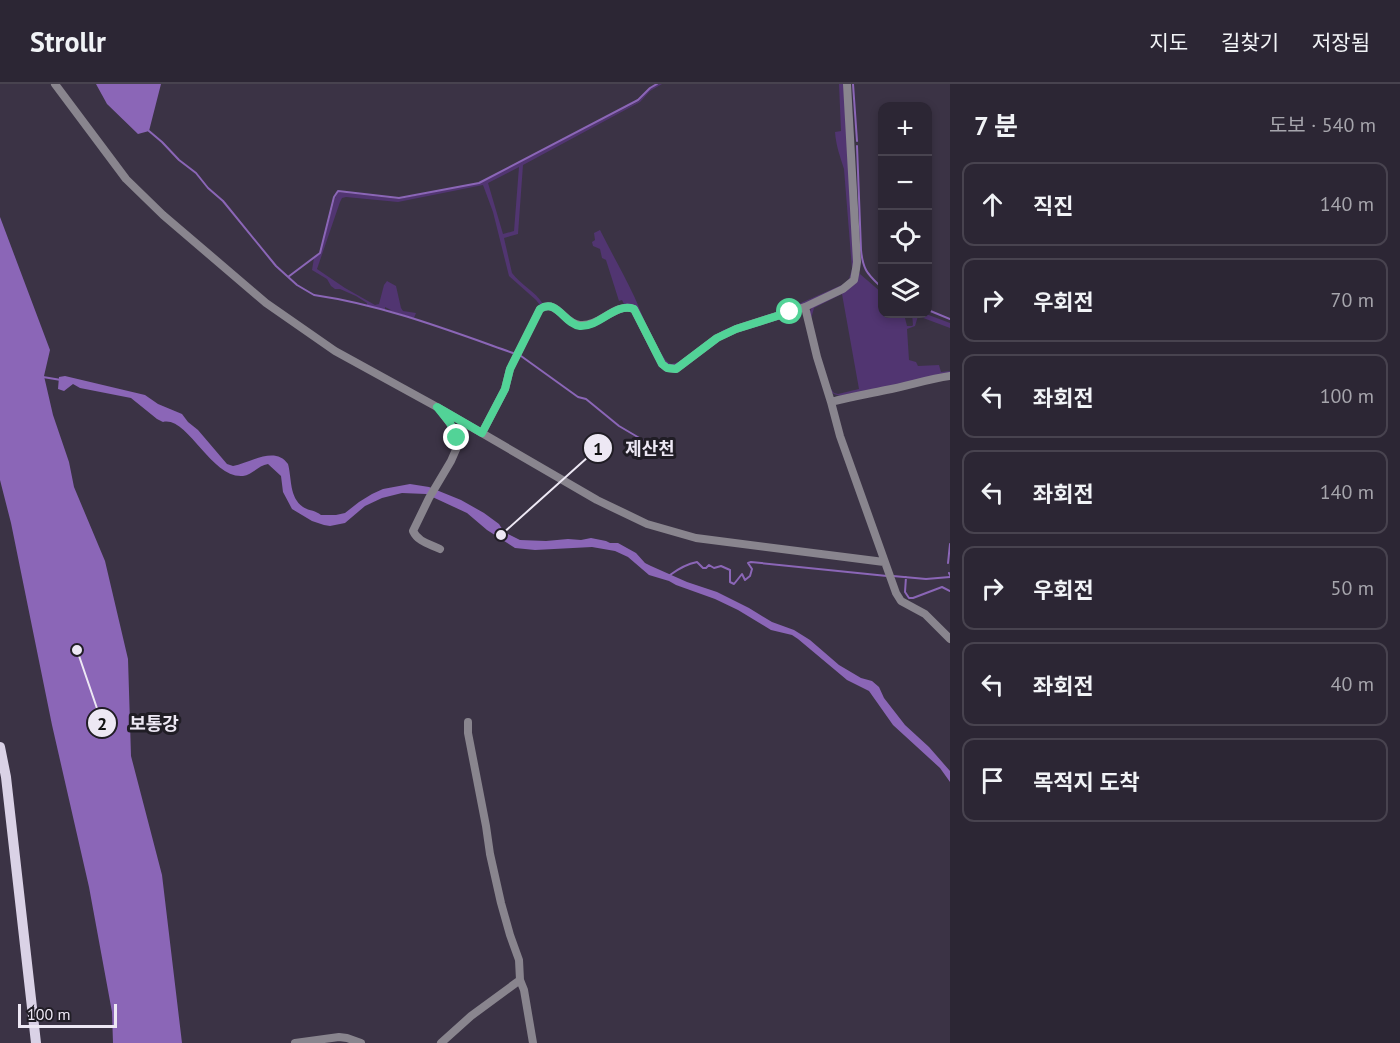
<!DOCTYPE html>
<html lang="ko">
<meta charset="utf-8">
<style>
:root{--surface:#2c2634;--page:#342e3c;--text:#f1f3f6;--muted:#a6a5ac;--line:#48434f}
body{margin:0;font-family:"PT Sans","Noto Sans KR",sans-serif;background:var(--page);color:var(--text)}
.controls{position:absolute;right:18px;top:18px;display:grid;overflow:hidden;border-radius:12px;box-shadow:0 3px 9px #0003}
.controls button{width:54px;height:54px;display:grid;place-items:center;padding:0;border:0;border-bottom:2px solid var(--line);background:var(--surface);color:var(--text);font:30px sans-serif}
.scale{position:absolute;left:18px;bottom:15px;width:99px;box-sizing:border-box;padding-left:6px;border:3px solid #ede8f4;border-top:0;font-size:16px;line-height:21px;white-space:nowrap;color:#ede8f4;-webkit-text-stroke:4px #201d25;paint-order:stroke}
.stop{position:absolute;width:18px;height:18px;margin:-14px;border:4px solid #52d397;border-radius:50%;background:#fff}
.stop.end{background:#52d397;border-color:#fff;box-shadow:0 2px 6px #0008}
.list{margin:0;padding:0;list-style:none}
h2{display:flex;justify-content:space-between;align-items:center;height:78px;margin:0;padding:0 24px;font-size:26px}
h2 small{font-size:20px;font-weight:400;color:var(--muted)}
.list li{display:grid;grid-template-columns:39px 1fr auto;gap:18px;align-items:center;box-sizing:border-box;height:84px;margin:0 12px 12px;padding:0 12px;border:2px solid var(--line);border-radius:12px}
.list b{display:block;font-size:22px;white-space:nowrap}
.list em{font-size:20px;font-style:normal;color:var(--muted)}
.icon{flex:none;width:33px;height:33px;fill:none;stroke:currentColor;stroke-width:2;stroke-linecap:round;stroke-linejoin:round}
.map{position:relative;flex:none;width:950px;height:959px;overflow:hidden}
header{display:flex;align-items:center;gap:36px;box-sizing:border-box;height:84px;padding:0 30px;background:var(--surface);border-bottom:2px solid var(--line)}
header strong{font-size:28px}
nav{display:flex;gap:33px;margin-inline-start:auto;font-size:21px}
main{display:flex}
aside{flex:1;background:var(--surface)}
.map>svg:first-child{display:block}
.green{fill:#513571;fill-rule:evenodd}
.water{fill:#8b66b7}
.lines{fill:none;stroke-linecap:round;stroke-linejoin:round}
.stream{stroke:#8b66b7;stroke-width:2}
.minor{stroke:#89858e;stroke-width:8}
.major{stroke:#dad2e6;stroke-width:10}
.route{stroke:#52d397;stroke-width:8}
.leader{fill:none;stroke:#ede8f4;stroke-width:2}
.callout-dot{fill:#ede8f4;stroke:#201d25;stroke-width:2}
.mark-label{font-size:18px;text-anchor:middle;font-weight:bold;fill:#111}
.callout-label{font-size:18px;text-anchor:middle;font-weight:bold;fill:#ede8f4;stroke:#201d25;stroke-width:6;stroke-linejoin:round;paint-order:stroke}
</style>
<header>
<strong>Strollr</strong>
<nav><a>지도</a><a>길찾기</a><a>저장됨</a></nav>
</header>
<main>
<div class="map">
<svg width="950" height="959" viewBox="0 0 950 959">
<rect width="100%" height="100%" fill="#3b3345"/>
<!-- green -->
<path class="green" d="M658 0H662L650 7 640 18 523 81 518 150 504 154 512 189C521 201 535 207 543 220L540 221 536 216 509 192 493 128 483 101 398 118 346 113 342 114 340 118 317 185 345 204 375 221 379 220 384 201 387 197 396 202 401 224 403 227 416 229 414 234 387 226H391L385 223V226L367 221V219L356 212 340 205H335L331 202 327 195 312 186 314 174 320 169 335 114 338 108 399 115 479 99 639 17 650 4ZM519 83 514 147 503 150 488 99Z
M839 0H844L855 180 849 199 804 221 731 246 679 282 669 284 641 236 625 222 622 216 619 217 606 176 602 174 600 165 593 162 592 158 595 156 594 149 600 146C611 168 623 189 633 210 641 226 657 273 671 280L679 278 723 246 794 222 844 200 849 195 852 185 844 85C840 72 836 62 835 48L841 47Z
M858 186 860 190 882 209V230H904L907 242H912L913 241 912 230H910H926L950 239V244L918 232 915 242 907 245 909 276 916 278 918 282 939 281 941 288 950 287V290L928 293 876 306 840 312 834 310 828 306 810 242 809 229 812 223 850 203 857 193ZM842 210 859 305 838 310 834 309 829 302 813 247 811 235 814 224Z"/>
<!-- water -->
<path class="water" d="M96 0H161L149 47 138 50 107 20Z
M0 133 50 266 44 292 53 331 69 378 74 403 105 477 128 575 131 672 162 791 182 959H113L112 928 89 803 52 641 11 439 0 396Z
M65 292 145 311 158 320 182 330 188 338 198 346 227 380 233 382C250 379 275 361 288 380 292 395 289 413 303 423 309 427 315 426 321 431H336L345 429 359 418 372 410 383 405 410 400 429 403 461 416 484 429 499 440 504 448 520 456 546 457 568 455 581 456 591 454 606 457 610 459H618L636 469 645 479 651 482 687 498 717 508 749 524 772 538 794 546 810 556 839 581 861 594 872 597 879 603 884 614 905 641 929 663 950 687V698L940 684 893 641 869 607 847 596 798 555 792 551 771 546 738 526 715 515 676 501 669 497 649 491 628 473 615 467 592 463 535 466 515 464 487 446 467 429 426 410 402 409 382 414 365 422 345 439 330 442 324 441 312 437 292 425 283 408 281 392 268 380C259 381 252 391 243 392 211 395 188 332 163 338L157 335 131 314 80 304 73 300 64 307 58 305 59 293Z"/>
<g class="lines">
<!-- stream -->
<path class="stream" d="M853 0 857 57
M149 47 162 58 179 76 196 89 208 104 223 117 276 182 297 201 314 211C383 221 448 246 513 269
M857 62 861 166C863 187 868 190 882 204
M288 193 320 169 334 113 338 107 399 114 479 99 638 16 650 4 657 0
M928 226 950 235
M521 272 578 313 586 315 619 342 670 372
M43 293 61 296
M948 479 950 460
M949 489 950 491
M893 492 926 495 950 493
M906 493 905 508 909 514H913L942 503 950 507
M670 494V491C678 485 687 480 697 478L703 484H706L709 481 714 484 721 482 730 486V498L734 500 742 490 745 496 750 492 752 485 748 479 751 478 887 492"/>
<!-- minor -->
<path class="minor" d="M55 0 126 95 163 131 266 219 335 267 437 323 597 416 647 440 696 454 884 478
M805 223 817 273 831 318 840 352 896 509 901 517 925 530 950 555
M831 318C850 313 868 310 886 306 908 302 928 295 950 292
M482 349 505 305 510 285 540 225C557 214 564 240 580 241 600 243 615 218 634 225L662 280 667 284 676 285 717 254 736 245 805 223 843 205 854 196 856 185 857 178 847 0
M440 465C430 460 418 458 413 447L429 414 451 377 458 361 454 345 440 326
M468 638V649L486 742 490 770 501 819 510 851 519 876 520 896 524 906 533 959
M295 959 339 953 347 954 361 959
M441 959 471 932 520 896"/>
<!-- major -->
<path class="major" d="M0 663 6 693 36 959"/>
</g>
<g class="lines">
<!-- route -->
<path class="route" d="M457 354 450 339 437 323 482 349 505 305 510 285 540 225C557 214 564 240 580 242 600 243 615 218 634 225L662 280 667 284 676 285 717 254 736 245 790 228"/>
</g>
<!-- callouts -->
<path class="leader" d="M501 451L598 364M77 566L102 639"/>
<g class="callout-dot">
<circle cx="501" cy="451" r="6"/>
<circle cx="77" cy="566" r="6"/>
<circle cx="598" cy="364" r="15"/>
<circle cx="102" cy="639" r="15"/>
</g>
<g class="mark-label">
<text x="598" y="371">1</text>
<text x="102" y="646">2</text>
</g>
<g class="callout-label">
<text x="650" y="371">제산천</text>
<text x="154" y="646">보통강</text>
</g>
</svg>
<div class="controls">
<button>+</button>
<button>−</button>
<button><svg class="icon" aria-label="locate" viewBox="0 0 24 24"><circle cx="12" cy="12" r="6"/><path d="M12 2v4M12 18v4M2 12h4M18 12h4"/></svg></button>
<button><svg class="icon" aria-label="layers" viewBox="0 0 24 24"><path d="M12 4l9 5-9 5-9-5zM3 14l9 5 9-5"/></svg></button>
</div>
<div class="scale">100 m</div>
<div class="stop" style="left:790px;top:228px"></div>
<div class="stop end" style="left:457px;top:354px"></div>
</div>
<aside>
<h2>7 분<small>도보 · 540 m</small></h2>
<ul class="list">
<li><svg class="icon" aria-label="ahead" viewBox="0 0 24 24"><path d="M12 20V5M6 11l6-6 6 6"/></svg><div><b>직진</b></div><em>140 m</em></li>
<li><svg class="icon" aria-label="right" viewBox="0 0 24 24"><path d="M7 20v-9h11M14 6l5 5-5 5"/></svg><div><b>우회전</b></div><em>70 m</em></li>
<li><svg class="icon" aria-label="left" viewBox="0 0 24 24"><path d="M17 20v-9H6M10 6l-5 5 5 5"/></svg><div><b>좌회전</b></div><em>100 m</em></li>
<li><svg class="icon" aria-label="left" viewBox="0 0 24 24"><path d="M17 20v-9H6M10 6l-5 5 5 5"/></svg><div><b>좌회전</b></div><em>140 m</em></li>
<li><svg class="icon" aria-label="right" viewBox="0 0 24 24"><path d="M7 20v-9h11M14 6l5 5-5 5"/></svg><div><b>우회전</b></div><em>50 m</em></li>
<li><svg class="icon" aria-label="left" viewBox="0 0 24 24"><path d="M17 20v-9H6M10 6l-5 5 5 5"/></svg><div><b>좌회전</b></div><em>40 m</em></li>
<li><svg class="icon" aria-label="arrive" viewBox="0 0 24 24"><path d="M6 21V4h12l-3 4 3 4H6"/></svg><div><b>목적지 도착</b></div></li>
</ul>
</aside>
</main>
